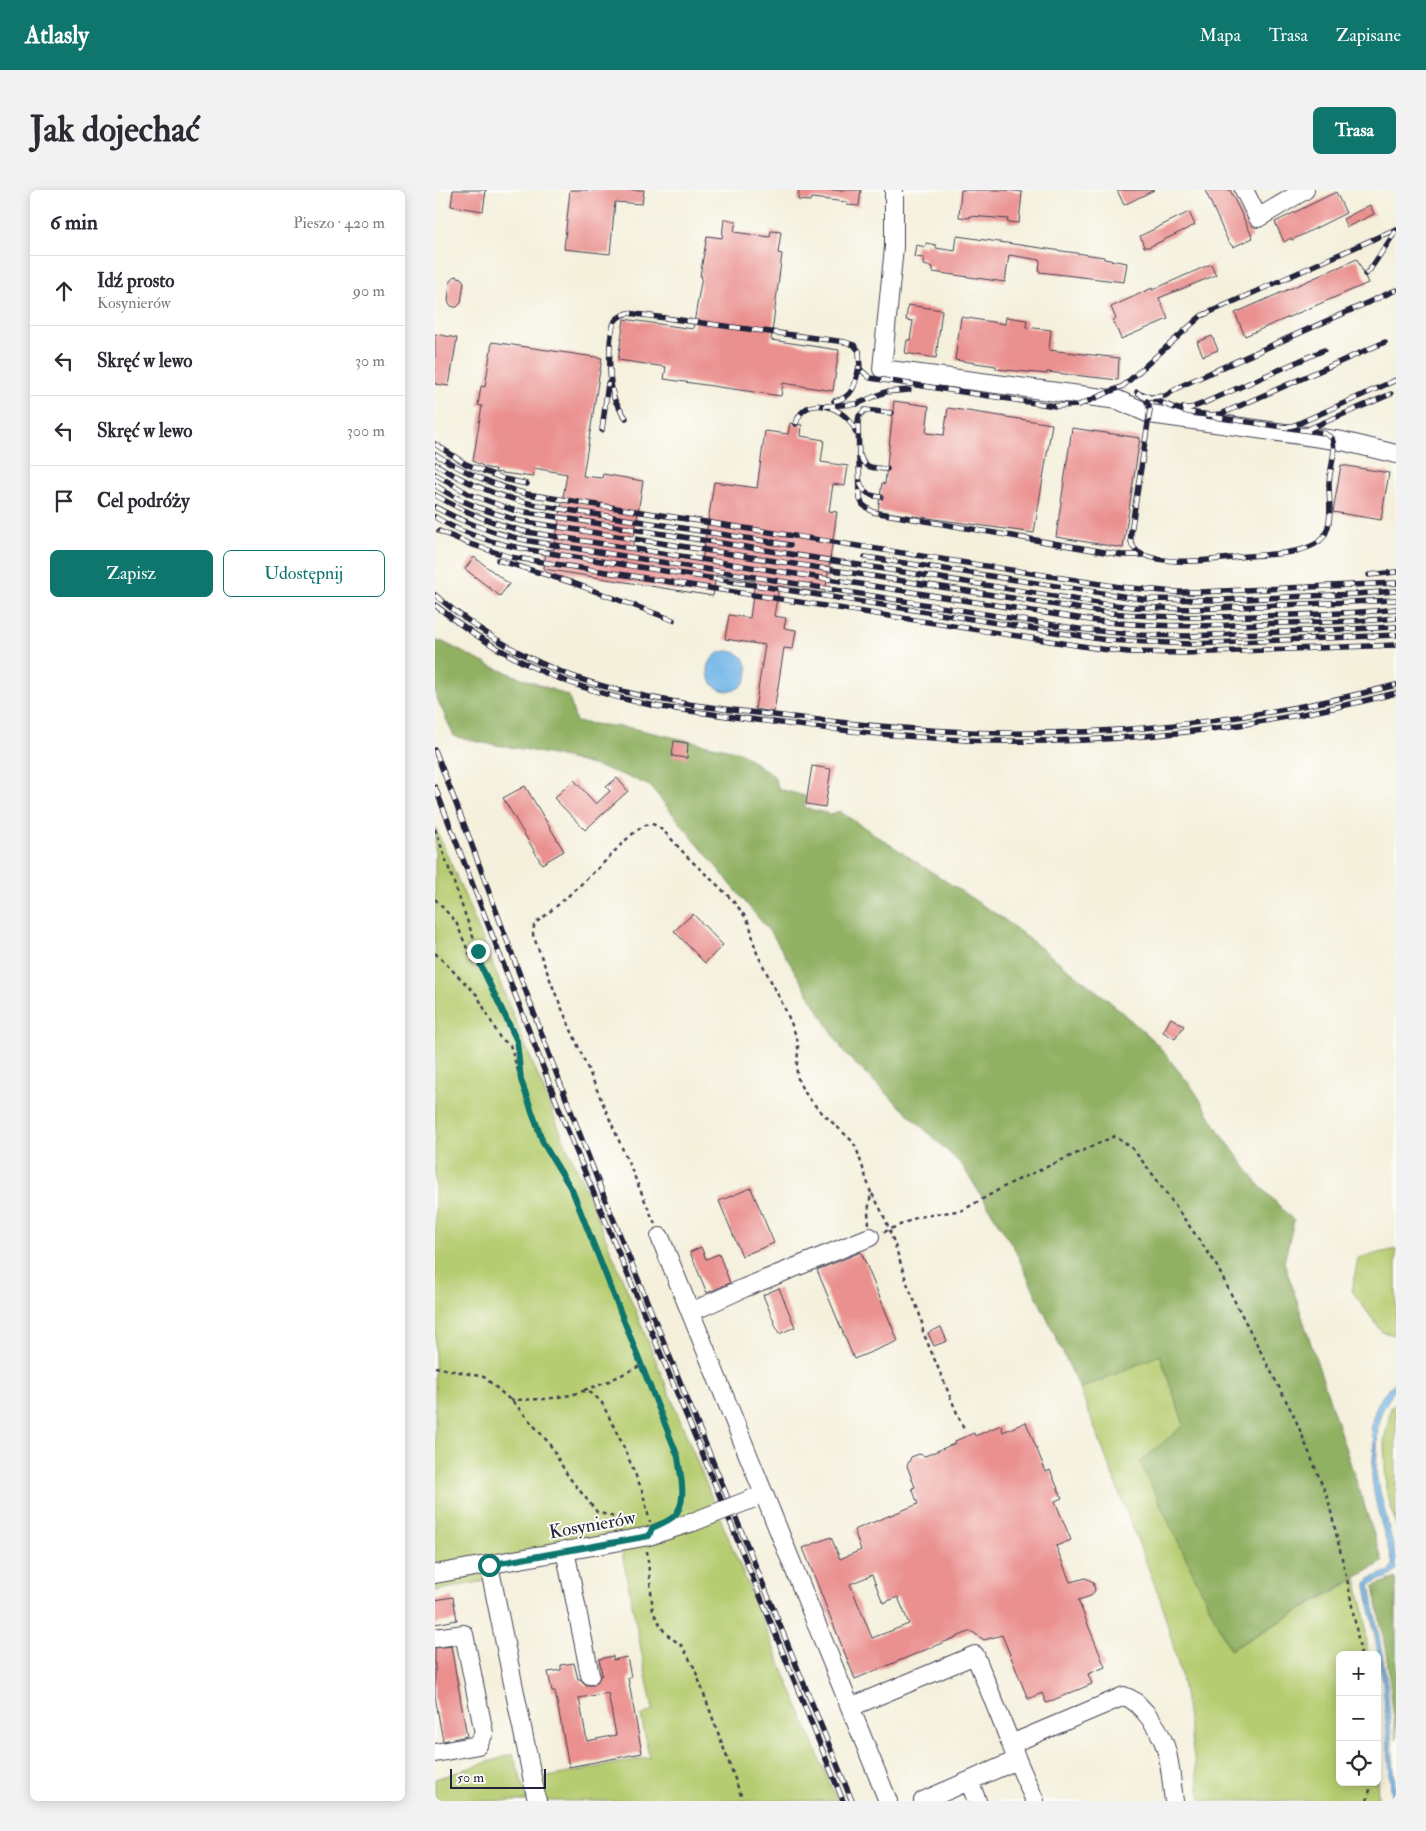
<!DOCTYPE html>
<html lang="pl">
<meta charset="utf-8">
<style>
:root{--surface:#fff;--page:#f2f2f3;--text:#2b2b33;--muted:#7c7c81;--line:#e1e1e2;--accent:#0f766e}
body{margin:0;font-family:"IM FELL Double Pica",serif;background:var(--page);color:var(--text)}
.controls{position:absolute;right:15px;bottom:15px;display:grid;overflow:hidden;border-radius:8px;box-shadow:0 2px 12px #0003}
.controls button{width:45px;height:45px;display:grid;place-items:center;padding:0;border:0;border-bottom:1px solid var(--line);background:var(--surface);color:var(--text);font:25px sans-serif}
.scale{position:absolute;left:15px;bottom:12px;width:96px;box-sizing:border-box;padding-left:5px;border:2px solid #22223b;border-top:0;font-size:14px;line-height:18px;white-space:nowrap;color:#22223b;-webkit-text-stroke:4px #fdfcf7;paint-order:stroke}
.stop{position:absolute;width:15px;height:15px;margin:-11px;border:4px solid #0f766e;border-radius:50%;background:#fff}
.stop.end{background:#0f766e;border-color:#fff;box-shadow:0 1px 5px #0008}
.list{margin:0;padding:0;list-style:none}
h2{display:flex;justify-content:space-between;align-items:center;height:65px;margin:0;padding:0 20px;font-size:21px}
h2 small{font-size:16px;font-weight:400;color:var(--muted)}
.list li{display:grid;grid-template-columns:32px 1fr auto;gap:15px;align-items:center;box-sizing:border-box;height:70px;padding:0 20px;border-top:1px solid var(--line)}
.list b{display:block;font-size:19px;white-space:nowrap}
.list p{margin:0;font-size:16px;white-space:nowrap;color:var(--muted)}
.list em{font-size:16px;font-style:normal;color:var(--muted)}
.actions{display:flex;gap:10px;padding:15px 20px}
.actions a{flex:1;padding:11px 0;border:1px solid var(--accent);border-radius:8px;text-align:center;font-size:18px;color:var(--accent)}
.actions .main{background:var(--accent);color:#fff}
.icon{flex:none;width:28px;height:28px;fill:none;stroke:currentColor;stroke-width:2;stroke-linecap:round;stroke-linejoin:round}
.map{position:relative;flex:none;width:961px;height:1611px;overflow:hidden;border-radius:8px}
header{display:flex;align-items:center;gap:30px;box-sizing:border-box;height:70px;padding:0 25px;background:var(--accent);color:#fff}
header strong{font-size:24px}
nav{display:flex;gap:28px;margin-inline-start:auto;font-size:18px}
.intro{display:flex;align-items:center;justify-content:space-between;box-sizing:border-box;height:120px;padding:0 30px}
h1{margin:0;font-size:35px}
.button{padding:12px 22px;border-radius:8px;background:var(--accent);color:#fff;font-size:18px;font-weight:700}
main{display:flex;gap:30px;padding:0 30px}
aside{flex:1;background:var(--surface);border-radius:8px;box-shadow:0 2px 12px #0003}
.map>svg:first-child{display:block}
.green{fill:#b6cc70;stroke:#6c7756}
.forest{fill:#90b062;stroke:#59694e}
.water{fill:#71b5e7;stroke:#4a6c91}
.building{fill:#ea9190;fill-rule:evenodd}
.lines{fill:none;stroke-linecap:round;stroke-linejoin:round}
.minor-casing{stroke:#424153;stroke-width:20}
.path{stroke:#424153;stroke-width:2.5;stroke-dasharray:4 4;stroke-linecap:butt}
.minor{stroke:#fff;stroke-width:18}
.rail-casing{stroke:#22223b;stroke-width:5.5}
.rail{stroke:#fdfcf7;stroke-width:4;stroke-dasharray:11;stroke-linecap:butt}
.minor-bridge-casing{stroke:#424153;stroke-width:20;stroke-linecap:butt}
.minor-bridge{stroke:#fff;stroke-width:18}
.route{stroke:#0f766e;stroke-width:6}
.labels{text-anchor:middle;stroke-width:4;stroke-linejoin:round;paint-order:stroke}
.street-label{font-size:19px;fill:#22223b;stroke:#fdfcf7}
</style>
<header>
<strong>Atlasly</strong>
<nav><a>Mapa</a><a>Trasa</a><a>Zapisane</a></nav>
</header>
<div class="intro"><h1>Jak dojechać</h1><a class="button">Trasa</a></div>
<main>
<aside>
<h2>6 min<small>Pieszo · 420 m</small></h2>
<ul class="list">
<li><svg class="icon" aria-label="ahead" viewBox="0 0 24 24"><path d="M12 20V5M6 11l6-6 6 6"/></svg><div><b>Idź prosto</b><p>Kosynierów</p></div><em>90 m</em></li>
<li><svg class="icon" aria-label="left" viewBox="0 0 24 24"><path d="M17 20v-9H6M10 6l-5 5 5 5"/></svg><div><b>Skręć w lewo</b></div><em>30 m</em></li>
<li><svg class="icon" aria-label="left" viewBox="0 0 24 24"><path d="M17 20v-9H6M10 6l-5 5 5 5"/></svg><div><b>Skręć w lewo</b></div><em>300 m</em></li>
<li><svg class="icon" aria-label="arrive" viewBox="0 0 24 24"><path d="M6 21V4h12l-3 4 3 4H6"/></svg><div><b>Cel podróży</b></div></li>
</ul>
<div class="actions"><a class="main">Zapisz</a><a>Udostępnij</a></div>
</aside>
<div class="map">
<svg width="961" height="1611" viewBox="0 0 961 1611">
<rect width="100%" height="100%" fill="#fdfcf7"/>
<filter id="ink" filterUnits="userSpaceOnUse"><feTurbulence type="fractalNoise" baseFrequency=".02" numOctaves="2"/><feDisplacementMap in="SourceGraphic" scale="10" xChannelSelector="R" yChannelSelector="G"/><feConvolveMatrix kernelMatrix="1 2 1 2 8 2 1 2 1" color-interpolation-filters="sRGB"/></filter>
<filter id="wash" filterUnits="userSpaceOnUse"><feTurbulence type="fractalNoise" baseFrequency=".0096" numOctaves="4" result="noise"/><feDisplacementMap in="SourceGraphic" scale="20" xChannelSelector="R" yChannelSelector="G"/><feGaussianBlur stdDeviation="1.12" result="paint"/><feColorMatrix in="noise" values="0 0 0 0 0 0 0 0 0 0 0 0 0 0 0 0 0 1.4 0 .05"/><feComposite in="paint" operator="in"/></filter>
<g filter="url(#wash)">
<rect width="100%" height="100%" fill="#f4f0dc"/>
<!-- green -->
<path class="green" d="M0 637 29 704 132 958 147 990 279 1313 402 1611H106L103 1589 214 1567 206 1526 218 1520 183 1343 0 1384Z
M961 1059V1145L947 1142 917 1101 923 1068Z
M725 1164 749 1235 795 1460 921 1389 929 1422 933 1465H905V1592H942V1583L943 1611H766L746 1485 726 1411 690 1318 645 1199Z
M961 1214V1336L951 1298 949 1252 956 1217Z
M51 1383 50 1391 0 1401V1393Z
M78 1564 93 1611H0V1589Z"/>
<!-- forest -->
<path class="forest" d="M0 451 8 452 55 476 134 506 141 532 196 538 305 562 339 586 344 599 370 606V618L396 624 404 621 570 730 673 810 721 853 759 900 784 941 823 994 859 1031 849 1072 948 1372 795 1460 705 1272 749 1235 725 1165 645 1199 579 1058 527 975 410 864 339 747 215 596C178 579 138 569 98 561 72 556 45 554 19 546L0 504Z
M961 1388V1549L952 1469 939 1396Z"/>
<!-- water -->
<path class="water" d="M273 481a20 20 0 1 1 40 0a20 20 0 1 1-40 0Z
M961 1192V1200L957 1203 946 1223 943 1235 941 1285 961 1368V1381C954 1390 943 1388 935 1395L952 1493 961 1609V1611H957L948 1491 931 1396V1393L936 1388 955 1381 958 1375C951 1346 940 1318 937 1288 936 1275 940 1262 939 1249 938 1247 937 1245 937 1242 935 1225 947 1202 961 1192Z"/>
<g id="blocks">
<!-- building -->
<path class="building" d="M18 0H51L48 21 16 16Z
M135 0H209L207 14 180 12 175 64 129 59Z
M364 0H426L424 16 412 15V12L376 8 375 11 363 10Z
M526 0H571L587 2 584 33 572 32 573 29 535 26V28L524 27Z
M682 0H719L689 15Z
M770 0H795L818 48 798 57 793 51Z
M901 2 911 23 857 50 856 48 849 52 840 32Z
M935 15 939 24 912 37 908 29Z
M754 22 760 35 714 57H709L705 46Z
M289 29 301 31 299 42 335 47 336 41 346 42 343 63 347 64 336 150 404 160 398 201 348 193 346 206 229 189 231 177 183 170 189 129 258 139 267 86H265L272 46 287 48Z
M522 46 669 67V69L692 73 689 92 604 82 605 70 574 65 570 92 498 82V77L488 75 489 68 479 67 481 55 491 57V53L501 55V58L520 61Z
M922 69 933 93 810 146 800 123Z
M776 74 781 85 724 108 733 129 686 149 678 130 681 129 676 117 717 98V100Z
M20 86 26 88 29 92 26 113 22 117H19L16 116 13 111 15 92Z
M473 115 507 120 501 168 470 163 472 150H475L478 131 471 130Z
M526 127 570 134 571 127 592 130 591 137 616 140 614 160 684 168 683 190 612 182V184L561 179V176L520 170Z
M0 144 22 148 14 196 0 194Z
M777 146 783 160 768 166 762 152Z
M57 152 167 168 148 286 167 288 168 284 208 291 197 360 267 372 279 292 322 298 330 241 353 244 355 233 367 235 366 246 389 250 386 272 413 276 410 296 398 294 394 321 402 322 390 403 344 396 339 426 351 428 349 438 361 440 358 459 349 458 339 522 320 519 330 455 290 449 294 425 315 428 320 391 281 385 278 406 109 379 111 359 119 360 132 284 99 278 98 287 60 282 61 279 52 278 38 271 47 216 43 215 46 196 50 197Z
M459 211 494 216 491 243 509 245 513 218 617 234 599 343 443 321 447 293 450 294Z
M637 238 705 248 688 358 621 347Z
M906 275 954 283 946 330 898 322Z
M39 367 74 394 65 406 30 379Z
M239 551 253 553 252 568 237 566Z
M377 576 396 579 390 617 371 614Z
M182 588 193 601 150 640 119 608 139 590 161 614 175 601 171 597Z
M90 596 129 661 107 674 68 608Z
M258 724 288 755 270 773 239 741Z
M736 828 749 836 740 849 728 842Z
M316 998 339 1053 307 1066 284 1011Z
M266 1057 271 1069 284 1064 295 1093 272 1103 255 1062Z
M426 1062 463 1151 419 1169 382 1080Z
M344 1098 360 1137 344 1144 328 1105Z
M506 1137 512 1151 499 1156 493 1143Z
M591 1232 611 1282 615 1280 627 1308 620 1311 636 1350 621 1356 635 1392 651 1388 658 1392 660 1400 656 1406 643 1410 670 1477 653 1484 657 1494 611 1513 607 1503 593 1509 567 1445 549 1450 536 1441 420 1489 368 1358 396 1347 405 1369 426 1360 419 1340 483 1314 477 1298 480 1297 472 1276 476 1267 484 1264 490 1266 521 1253 520 1251 539 1243 540 1246 566 1235 568 1242ZM437 1385 448 1413 463 1407 474 1434 437 1448 415 1394Z
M18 1407 22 1430 0 1434V1410Z
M16 1456 32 1546 8 1551 0 1506V1458Z
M178 1466V1470L192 1467 196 1487 193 1488 207 1563 134 1577 120 1501H117L113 1482 126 1480V1475L139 1473 143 1489H145L151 1495H158L162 1493 165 1486 167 1485 164 1469ZM173 1503 181 1545 152 1551 144 1508Z"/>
</g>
</g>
<g filter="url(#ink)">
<use href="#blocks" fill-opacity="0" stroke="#424153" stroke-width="1"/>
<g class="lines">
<defs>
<path id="minor" d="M459 0V57L447 179 683 210 715 224 907 251 961 264
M809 0 823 28 870 0
M225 1047 453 1611
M256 1122 309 1098 435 1047
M130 1360 155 1485
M54 1375 102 1611
M0 1384 214 1346 258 1332
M0 1448 29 1444 49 1543 43 1555 0 1563
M416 1517 540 1465 576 1554
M582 1570 600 1611
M534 1591 542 1611
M488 1611 582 1570 576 1554 689 1506C699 1509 703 1515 710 1522 736 1552 734 1574 739 1611"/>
</defs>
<!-- minor casing -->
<use href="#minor" class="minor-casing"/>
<!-- path -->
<path class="path" d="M0 639 43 761 46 775
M0 709 21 732 36 768 46 777 70 824 82 851 85 883
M0 763 42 805 65 848 75 855 86 890 108 953 137 1001 243 1267C245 1282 252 1306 243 1320
M437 1004C454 1031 461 1060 471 1090 477 1108 487 1123 488 1142L530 1242
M220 1034 121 805 98 745 99 736 103 731C123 716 142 698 160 681 173 670 199 637 214 634 224 632 241 655 248 662 268 684 294 702 311 728 318 739 317 751 322 763 335 791 351 817 361 846 367 861 357 879 365 894 376 916 399 933 416 950L421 957 436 1003 433 1022 434 1034
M449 1042 483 1027 528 1020 574 994 680 946 697 958 719 986 779 1071 860 1228 893 1309 913 1394 926 1465
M0 1177 49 1187 80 1214 114 1253 133 1286 162 1322 199 1333
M149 1200 170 1193 207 1175
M75 1210 111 1209 136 1205 148 1201 156 1203 166 1211 186 1251 207 1300 215 1332
M212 1361 218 1422 230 1443 247 1456 259 1477 308 1611
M932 1611 937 1592"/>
<!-- minor -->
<use href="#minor" class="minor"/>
<defs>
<path id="rail" d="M930 84 934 81 961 41
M702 202 711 209 715 220 696 342C695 349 696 357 703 362 730 378 783 369 813 366 833 364 876 365 889 346 898 332 894 309 894 293 895 279 902 260 897 248L889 243 772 226
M708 204C732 216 760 228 786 224L950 152
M717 207 730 206 748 195 961 100
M399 211C419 208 421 192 424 176
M389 216 422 214 450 202 474 200
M748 218H756L769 213 889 160
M457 223 430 220 424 226 423 231 425 309 428 315 438 322 687 365H709
M191 228C187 222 182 216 179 208 174 192 172 147 180 131 183 126 188 125 193 123L410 152 419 155 424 161 425 179 435 188 620 216 644 215 688 196 766 126 961 39
M361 234C369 201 414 217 421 243
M851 237 860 235 961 190
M167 240 173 193
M871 240 956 204
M0 254 31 274 69 289 92 294
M0 264C31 283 57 295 92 304L685 397 740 402H765L961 393
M425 265C429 279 439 278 452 279
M0 274C32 294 64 307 101 315L355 355
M0 284 34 304 78 320 669 414 699 417 758 419 961 410
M425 292C428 303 436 306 446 307
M0 295C26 313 54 322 85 331L660 421C714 428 766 428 820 426 867 425 914 424 961 419
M0 305C29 322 59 334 92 342L662 431C723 438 784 436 846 433 884 432 923 432 961 428
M0 317C31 334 61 344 95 351L644 439 706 445 754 446 961 437
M0 327C29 345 62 354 95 360L671 450 756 454 961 445
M4 341 35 354 75 367 666 459 693 462 751 463 961 455
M430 367 707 409 786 410 920 404 961 401
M63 370 138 393 238 430
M934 385 961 382
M0 405C51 448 110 481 175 498 234 514 296 520 357 527 426 535 496 542 566 543 699 545 832 528 961 495
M0 415C71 472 137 500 226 517 327 531 428 545 530 550 675 556 821 539 961 503
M0 560 32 642 117 872 166 999 417 1611
M0 597 130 934 279 1292 408 1611"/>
</defs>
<!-- rail casing -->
<use href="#rail" class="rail-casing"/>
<!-- rail -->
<use href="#rail" class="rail"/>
<defs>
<path id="minor-bridge" d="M258 1332 317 1309"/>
</defs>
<!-- minor-bridge casing -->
<use href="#minor-bridge" class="minor-bridge-casing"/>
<!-- minor-bridge -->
<use href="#minor-bridge" class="minor-bridge"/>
</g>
</g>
<g class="lines" filter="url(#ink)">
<!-- route -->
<path class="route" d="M43 761 46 776 82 851 86 890 108 953 137 1000 243 1267C245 1284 254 1314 238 1327 232 1332 223 1335 217 1338L214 1346 54 1375"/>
</g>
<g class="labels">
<!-- street labels -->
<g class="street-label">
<text transform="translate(157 1334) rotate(-10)" y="7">Kosynierów</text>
</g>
</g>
</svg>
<div class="controls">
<button>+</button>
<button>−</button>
<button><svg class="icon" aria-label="locate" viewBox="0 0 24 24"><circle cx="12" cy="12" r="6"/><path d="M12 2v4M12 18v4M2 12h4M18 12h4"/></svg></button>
</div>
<div class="scale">50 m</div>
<div class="stop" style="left:54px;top:1375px"></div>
<div class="stop end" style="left:43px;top:761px"></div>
</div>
</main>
